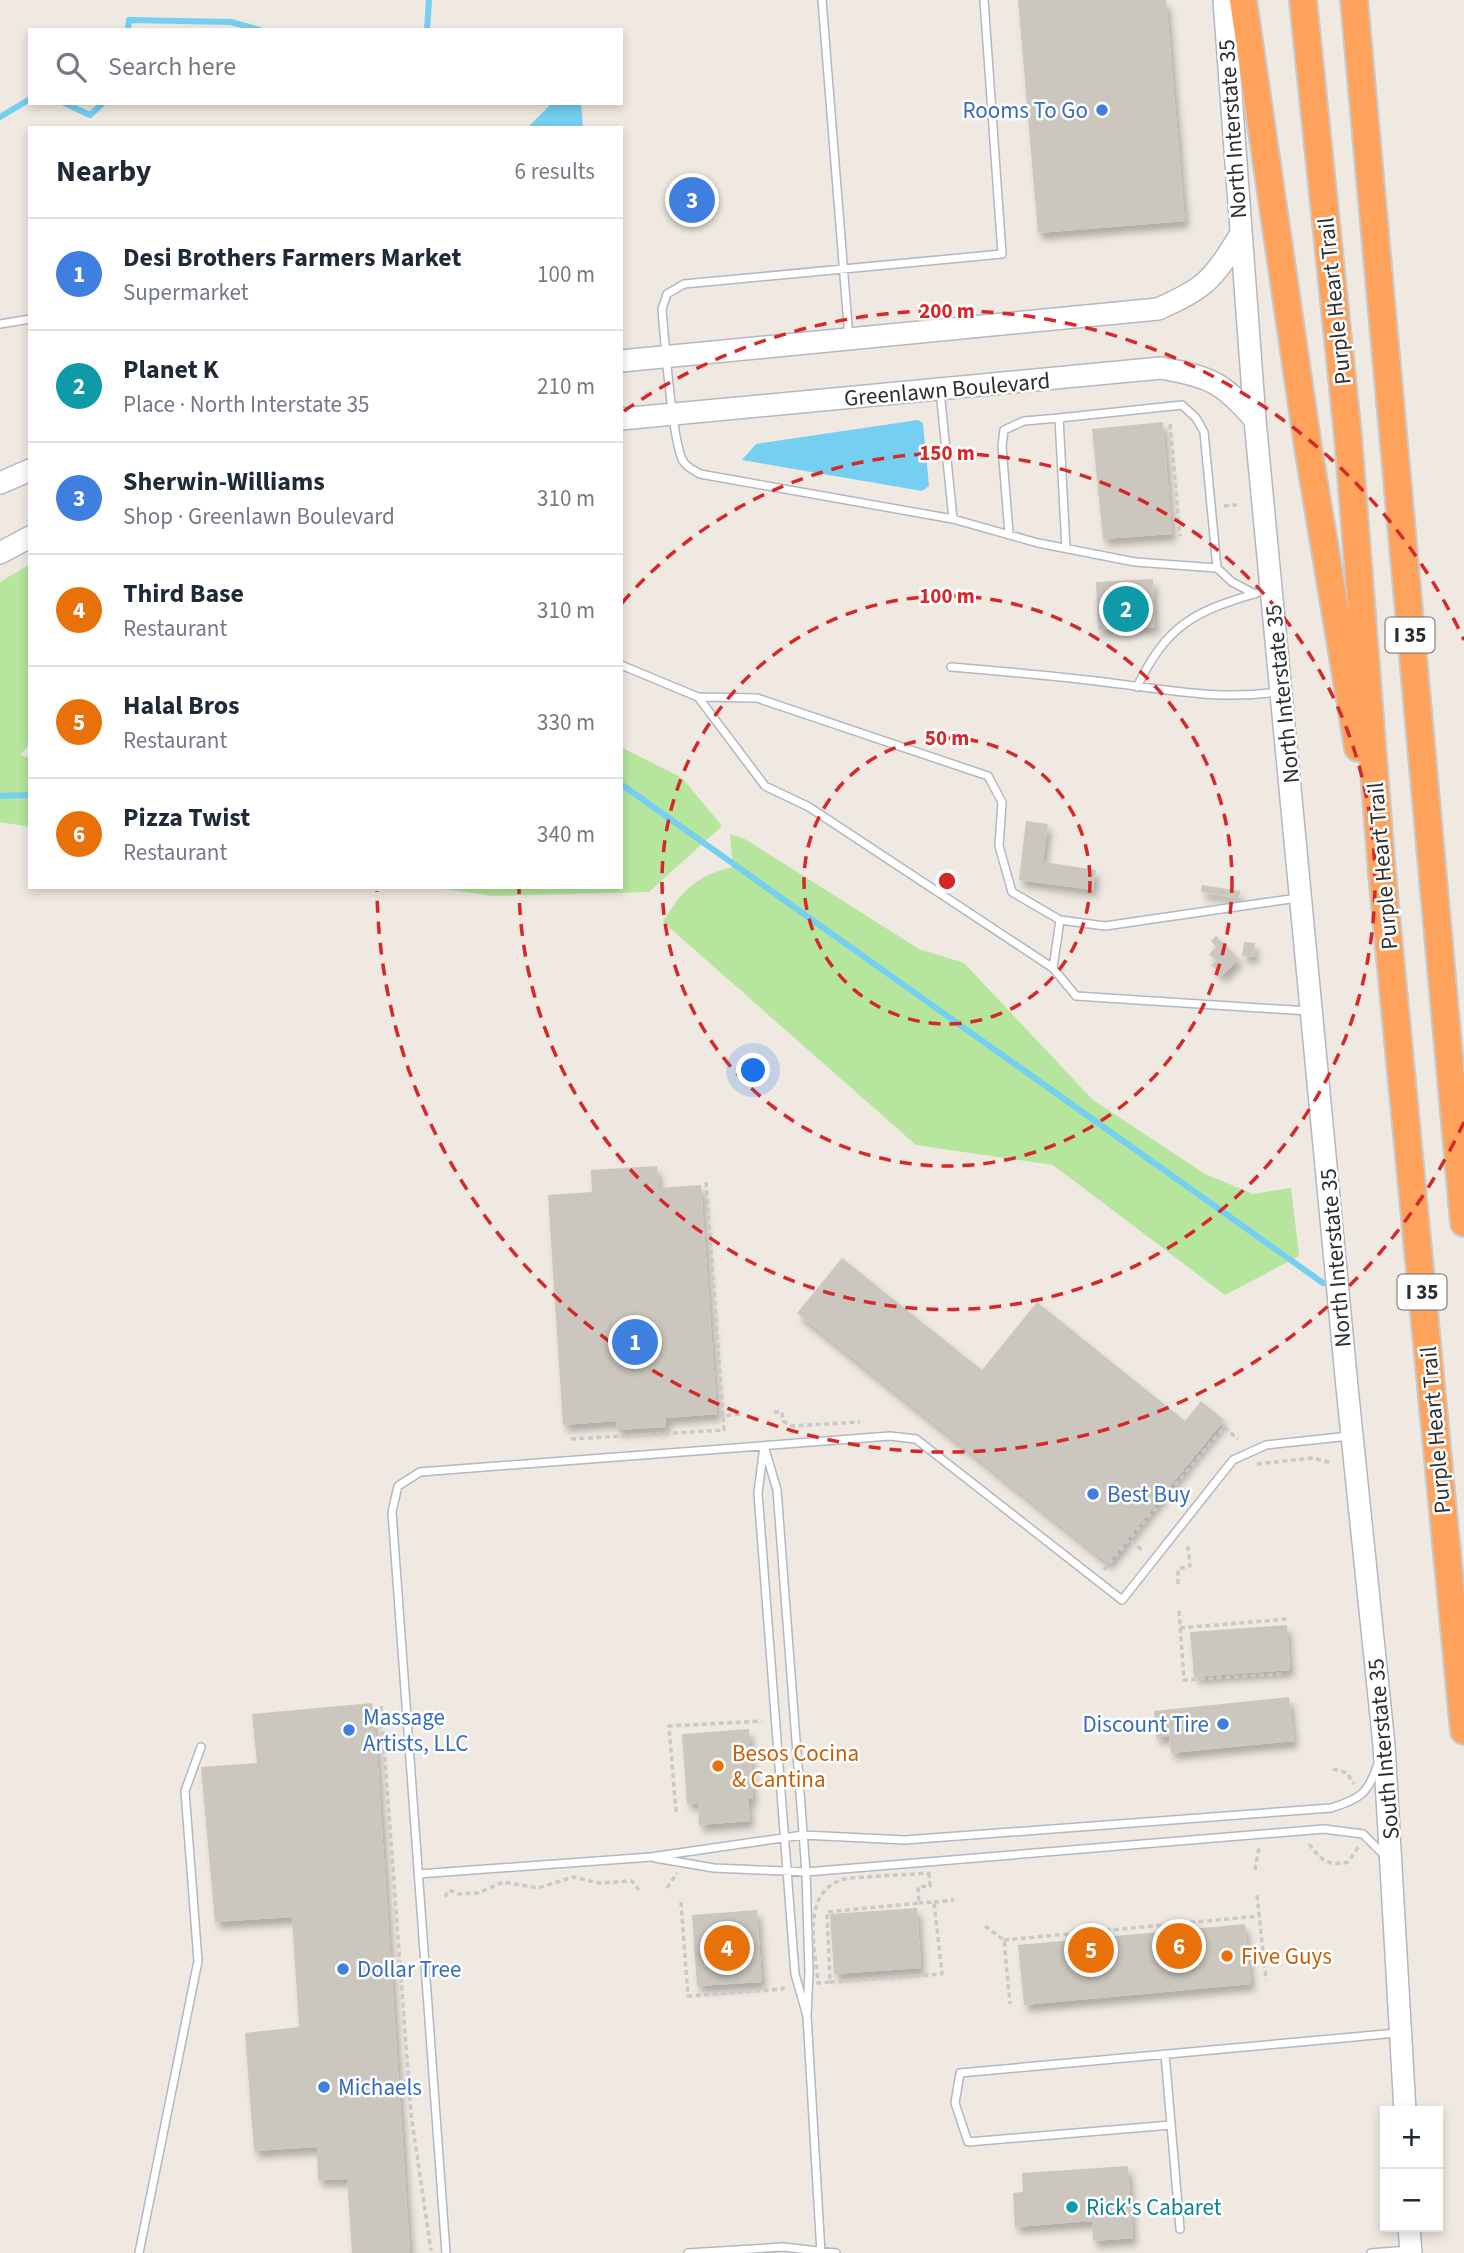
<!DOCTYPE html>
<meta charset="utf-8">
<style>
:root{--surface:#fff;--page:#f6f6f7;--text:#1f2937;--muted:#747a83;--line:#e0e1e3;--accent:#2563eb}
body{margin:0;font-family:"Source Sans 3",sans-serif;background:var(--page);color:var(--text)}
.controls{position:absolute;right:21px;bottom:21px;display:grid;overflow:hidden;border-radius:0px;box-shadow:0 4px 10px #0003}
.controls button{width:63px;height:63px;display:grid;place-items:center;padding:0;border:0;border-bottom:2px solid var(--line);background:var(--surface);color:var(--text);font:35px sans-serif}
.you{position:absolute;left:754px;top:1071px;width:24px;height:24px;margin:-18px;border:5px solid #fff;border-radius:50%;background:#1a73e8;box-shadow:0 0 0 10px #1a73e833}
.badge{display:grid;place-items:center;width:46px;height:46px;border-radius:50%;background:var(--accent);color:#fff;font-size:23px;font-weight:700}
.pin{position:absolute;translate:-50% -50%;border:4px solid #fff;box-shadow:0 2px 7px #0006}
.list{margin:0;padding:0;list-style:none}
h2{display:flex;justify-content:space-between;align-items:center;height:91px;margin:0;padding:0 28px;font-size:30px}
h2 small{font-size:23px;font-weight:400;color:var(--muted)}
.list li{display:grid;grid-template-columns:46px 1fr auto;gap:21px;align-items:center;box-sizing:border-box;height:112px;padding:0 28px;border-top:2px solid var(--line)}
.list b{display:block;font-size:26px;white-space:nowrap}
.list p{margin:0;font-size:23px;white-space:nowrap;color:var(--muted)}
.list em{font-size:23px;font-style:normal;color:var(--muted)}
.icon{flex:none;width:38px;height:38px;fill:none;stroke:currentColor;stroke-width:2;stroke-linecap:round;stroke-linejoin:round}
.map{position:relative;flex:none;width:1464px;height:2253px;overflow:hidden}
.search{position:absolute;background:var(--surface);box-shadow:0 4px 10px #0003;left:28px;top:28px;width:595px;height:77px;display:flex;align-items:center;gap:18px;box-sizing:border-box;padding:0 24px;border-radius:0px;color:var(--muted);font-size:26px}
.panel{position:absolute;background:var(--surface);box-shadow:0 4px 10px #0003;left:28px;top:126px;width:595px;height:763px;border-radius:0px}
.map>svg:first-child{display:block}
.green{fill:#b6e59e}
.water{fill:#75cff0}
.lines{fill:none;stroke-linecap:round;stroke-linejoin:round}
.stream{stroke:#75cff0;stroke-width:6}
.building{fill:#cbc7bf;filter:url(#shadow)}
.service-casing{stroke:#b4b7c1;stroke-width:10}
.secondary-casing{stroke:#b4b7c1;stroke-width:24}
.motorway-casing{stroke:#c9c9c9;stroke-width:30}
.path{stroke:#c9c9c9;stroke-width:3.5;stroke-dasharray:5 3.5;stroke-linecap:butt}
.service{stroke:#fff;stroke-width:7}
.secondary{stroke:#fff;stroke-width:21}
.motorway{stroke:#ffa35c;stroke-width:26}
.ring{fill:none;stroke:#d62828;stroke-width:3.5;stroke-dasharray:12 9}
.shop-dot{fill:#3f7fe0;stroke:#fff;stroke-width:2.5}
.food-dot{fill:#e8710a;stroke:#fff;stroke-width:2.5}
.culture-dot{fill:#0f9aa8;stroke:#fff;stroke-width:2.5}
.labels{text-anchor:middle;stroke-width:5;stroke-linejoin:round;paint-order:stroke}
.shield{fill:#fff;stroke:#6d6d6d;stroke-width:2}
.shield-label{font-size:21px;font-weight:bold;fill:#2e2e2e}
.shop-label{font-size:23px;fill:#366cbe;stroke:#fff;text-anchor:start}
.street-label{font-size:23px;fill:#2e2e2e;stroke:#fff}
.food-label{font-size:23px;fill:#c56008;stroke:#fff;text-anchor:start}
.culture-label{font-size:23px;fill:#0d838f;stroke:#fff;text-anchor:start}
.centre{fill:#d62828;stroke:#fff;stroke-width:3.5}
.ring-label{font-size:21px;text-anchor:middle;font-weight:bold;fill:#d62828;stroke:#fff;stroke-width:5;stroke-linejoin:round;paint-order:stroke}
</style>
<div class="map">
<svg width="1464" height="2253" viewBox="0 0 1464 2253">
<defs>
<filter id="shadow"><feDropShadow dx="4" dy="7" stdDeviation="3.5" flood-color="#0004"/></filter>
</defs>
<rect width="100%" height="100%" fill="#efe9e1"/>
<!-- green -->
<path class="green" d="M30 564V744L20 755 30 758V827L0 822V582Z
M621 747 682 778 722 826 649 892 493 896 432 887H621Z
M730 834 745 839 919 949 964 963 1093 1100 1205 1174 1253 1194 1291 1188 1299 1256 1225 1295 1053 1165 916 1145 663 922C682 891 695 876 733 867Z"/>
<!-- water -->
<path class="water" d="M552 103H581L583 128H527Z
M918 420 923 423 929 486 922 491 742 460 756 444Z"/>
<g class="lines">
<!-- stream -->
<path class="stream" d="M128 30 129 20 231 22 260 30
M427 30 429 0
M64 103 90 115 103 103
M0 117 30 99
M621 784 1323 1283
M0 796 30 795"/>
</g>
<!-- building -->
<path class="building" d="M1018 0H1166L1185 221 1038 233Z
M1163 422 1172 534 1103 539 1092 429Z
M1153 579 1155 627 1098 630 1096 582Z
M1026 821 1048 824 1043 862 1096 870 1093 890 1019 880Z
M1202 885 1240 891 1239 898 1201 892Z
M1216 936 1239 959 1222 976 1211 965 1216 961 1209 954 1216 947 1211 941Z
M1244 942 1255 943 1254 957 1242 956Z
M657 1166 659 1188 701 1185 717 1414 666 1418V1427L617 1430 616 1421 563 1425 548 1195 592 1192 591 1170Z
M842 1258 982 1370 1037 1302 1185 1421 1201 1401 1224 1420 1108 1563 797 1313Z
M1287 1625 1290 1670 1194 1677 1190 1632Z
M1289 1697 1294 1741 1171 1753 1169 1736 1156 1738 1154 1711Z
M372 1703 377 1752 410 2253H352L347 2179 318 2180 317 2147 254 2151 245 2033 299 2027 292 1917 215 1922 201 1767 257 1763 252 1714Z
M749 1729 753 1799H748L750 1821 699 1825 698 1803 687 1804 682 1734Z
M917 1908 921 1968 834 1974 830 1914Z
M757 1910 762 1982 697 1986 692 1915Z
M1245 1924 1251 1984 1024 2005 1018 1945Z
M1128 2166 1133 2238 1093 2241 1092 2221 1015 2227 1013 2193 1023 2192 1022 2173Z"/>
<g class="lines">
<defs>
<path id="service" d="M822 0 849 338
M0 324 30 319
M940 391 953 519 1038 543 1135 562 1217 568 1232 582 1255 594
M953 519 700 474C694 470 686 467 683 461 673 444 664 334 662 309L667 294 684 284 1002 254 984 0
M1009 534 1002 446 1004 430 1024 421 1059 418
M1066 548 1059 418 1182 405 1196 418 1204 432 1217 568
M621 665 698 697 757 698 988 776 1002 802 999 846 1012 892 1060 920 1105 926 1297 898
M951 667C999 671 1047 675 1096 681 1158 688 1215 701 1277 692
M1137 687C1167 625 1193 612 1257 593
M698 697 765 786 809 807 1053 968
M1060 920 1053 968 1076 996 1308 1011
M764 1446 777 1490 806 1872 809 1972 807 2016 795 1974 758 1493Z
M655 1858 714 1868 806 1872 1324 1829 1363 1834 1384 1855
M418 1874 651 1857 803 1835 905 1840 1331 1808C1360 1799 1368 1794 1378 1764
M807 2016 821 2253
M1165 2054 1180 2229
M1171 2125 968 2142 955 2103 960 2073 1397 2033
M139 2253 198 1961 185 1791 201 1747
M446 2253 392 1512 398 1486 420 1472 890 1436 916 1439 1122 1600 1233 1460 1266 1445 1350 1436
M688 2253 783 2247 836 2253
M1371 2253 1409 2250"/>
<path id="secondary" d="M1224 0 1255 420 1347 1387 1384 1745 1405 2111
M621 361 1158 309C1204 289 1213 280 1239 237
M621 419 1161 368C1210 377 1223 382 1255 420
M0 483 30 470
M0 553 30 537
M1409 2227 1411 2253"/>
<path id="motorway" d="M1243 0 1308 447 1358 748
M1303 0 1348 436 1382 873 1464 1731
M1354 0 1464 1223"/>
</defs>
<!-- service casing -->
<use href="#service" class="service-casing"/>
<!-- secondary casing -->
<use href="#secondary" class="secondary-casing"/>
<!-- motorway casing -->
<use href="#motorway" class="motorway-casing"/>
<!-- path -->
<path class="path" d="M1170 424 1180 536
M1224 506 1237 505
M706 1182 723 1416 741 1414
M774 1412H782L783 1421 792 1426 860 1422
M571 1439 724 1430 723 1416
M1257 1464 1313 1458 1332 1463
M1131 1541 1142 1550
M1104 1570 1224 1427 1238 1439
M1178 1584V1569L1190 1566 1188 1548 1184 1545
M1179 1611 1184 1680 1282 1674
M1180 1628 1288 1619
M381 1706 411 2114 431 2251
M1333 1769 1347 1773 1354 1784
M676 1812 669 1726 762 1721
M1309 1844C1320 1859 1328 1867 1348 1862L1359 1846
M1255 1870 1259 1848
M929 1873 930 1886 918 1887 919 1903 827 1912 830 1982 818 1983C815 1946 799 1886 850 1878Z
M667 1888 677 1873
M1257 1895 1266 1980
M445 1897 449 1890 458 1894 478 1893 503 1882 538 1888 573 1877 599 1883 632 1881 639 1890
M681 1902 688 1996 783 1989V1985
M934 1902 954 1900
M985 1926 1004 1940 1010 2004
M1004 1940 1260 1916
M830 1982 942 1974 934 1902 919 1903"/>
<!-- service -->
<use href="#service" class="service"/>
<!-- secondary -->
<use href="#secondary" class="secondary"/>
<!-- motorway -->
<use href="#motorway" class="motorway"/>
</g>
<!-- distance rings -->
<g class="ring">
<circle cx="947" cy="881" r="143"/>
<circle cx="947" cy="881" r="285"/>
<path d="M622 603A428 428 0 1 1 519 888"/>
<path d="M1464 1122A570 570 0 0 1 377 891M624 411A570 570 0 0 1 1464 640"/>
</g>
<!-- markers -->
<g class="shop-dot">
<circle cx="1102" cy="110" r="7"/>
<circle cx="1093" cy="1494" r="7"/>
<circle cx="1223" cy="1724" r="7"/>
<circle cx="349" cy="1730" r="7"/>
<circle cx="343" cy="1969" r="7"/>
<circle cx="324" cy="2087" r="7"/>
</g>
<g class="food-dot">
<circle cx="718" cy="1766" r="7"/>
<circle cx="1227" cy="1956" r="7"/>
</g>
<circle class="culture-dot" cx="1072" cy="2207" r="7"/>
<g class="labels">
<!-- shield labels -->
<g class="shield">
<rect x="1385.5" y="617.5" width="49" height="35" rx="5"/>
<rect x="1397.5" y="1274.5" width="49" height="35" rx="5"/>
</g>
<g class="shield-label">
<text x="1410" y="642">I 35</text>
<text x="1422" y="1299">I 35</text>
</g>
<!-- shop labels -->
<g class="shop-label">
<text x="1088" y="118" text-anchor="end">Rooms To Go</text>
<text x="1107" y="1502">Best Buy</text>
<text x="363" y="1725">Massage<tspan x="363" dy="26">Artists, LLC</tspan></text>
<text x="1209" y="1732" text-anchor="end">Discount Tire</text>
<text x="357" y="1977">Dollar Tree</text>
<text x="338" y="2095">Michaels</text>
</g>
<!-- street labels -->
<g class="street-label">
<text transform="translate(1232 129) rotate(-94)" y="8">North Interstate 35</text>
<text transform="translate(1334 301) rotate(-96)" y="8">Purple Heart Trail</text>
<text transform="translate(947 389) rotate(-5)" y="8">Greenlawn Boulevard</text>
<text transform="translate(1282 694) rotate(-96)" y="8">North Interstate 35</text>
<text transform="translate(1382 866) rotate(-95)" y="8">Purple Heart Trail</text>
<text transform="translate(1335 1258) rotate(-95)" y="8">North Interstate 35</text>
<text transform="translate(1435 1430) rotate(-95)" y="8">Purple Heart Trail</text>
<text transform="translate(1383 1749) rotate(-95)" y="8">South Interstate 35</text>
</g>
<!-- food labels -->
<g class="food-label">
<text x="732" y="1761">Besos Cocina<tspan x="732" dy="26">&amp; Cantina</tspan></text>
<text x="1241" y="1964">Five Guys</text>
</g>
<!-- culture labels -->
<g class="culture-label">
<text x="1086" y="2215">Rick's Cabaret</text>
</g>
</g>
<circle cx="947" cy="881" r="10" class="centre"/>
<g class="ring-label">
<text x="947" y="318">200 m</text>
<text x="947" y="460">150 m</text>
<text x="947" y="603">100 m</text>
<text x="947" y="745">50 m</text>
</g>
</svg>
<div class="controls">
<button>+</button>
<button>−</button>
</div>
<div class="you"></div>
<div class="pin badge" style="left:635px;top:1342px;background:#3f7fe0">1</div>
<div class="pin badge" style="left:1126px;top:609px;background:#0f9aa8">2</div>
<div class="pin badge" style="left:692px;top:200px;background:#3f7fe0">3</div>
<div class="pin badge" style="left:727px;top:1948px;background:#e8710a">4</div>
<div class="pin badge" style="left:1091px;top:1950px;background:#e8710a">5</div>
<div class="pin badge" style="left:1179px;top:1946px;background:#e8710a">6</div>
<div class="search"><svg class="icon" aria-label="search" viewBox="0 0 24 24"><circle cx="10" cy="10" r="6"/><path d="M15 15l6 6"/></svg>Search here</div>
<section class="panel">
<h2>Nearby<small>6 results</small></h2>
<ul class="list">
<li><span class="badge" style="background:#3f7fe0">1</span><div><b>Desi Brothers Farmers Market</b><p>Supermarket</p></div><em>100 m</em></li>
<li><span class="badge" style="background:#0f9aa8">2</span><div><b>Planet K</b><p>Place · North Interstate 35</p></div><em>210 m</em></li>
<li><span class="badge" style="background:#3f7fe0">3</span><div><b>Sherwin-Williams</b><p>Shop · Greenlawn Boulevard</p></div><em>310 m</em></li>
<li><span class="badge" style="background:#e8710a">4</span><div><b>Third Base</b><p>Restaurant</p></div><em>310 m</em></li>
<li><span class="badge" style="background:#e8710a">5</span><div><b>Halal Bros</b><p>Restaurant</p></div><em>330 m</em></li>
<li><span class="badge" style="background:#e8710a">6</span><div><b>Pizza Twist</b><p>Restaurant</p></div><em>340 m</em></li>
</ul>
</section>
</div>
